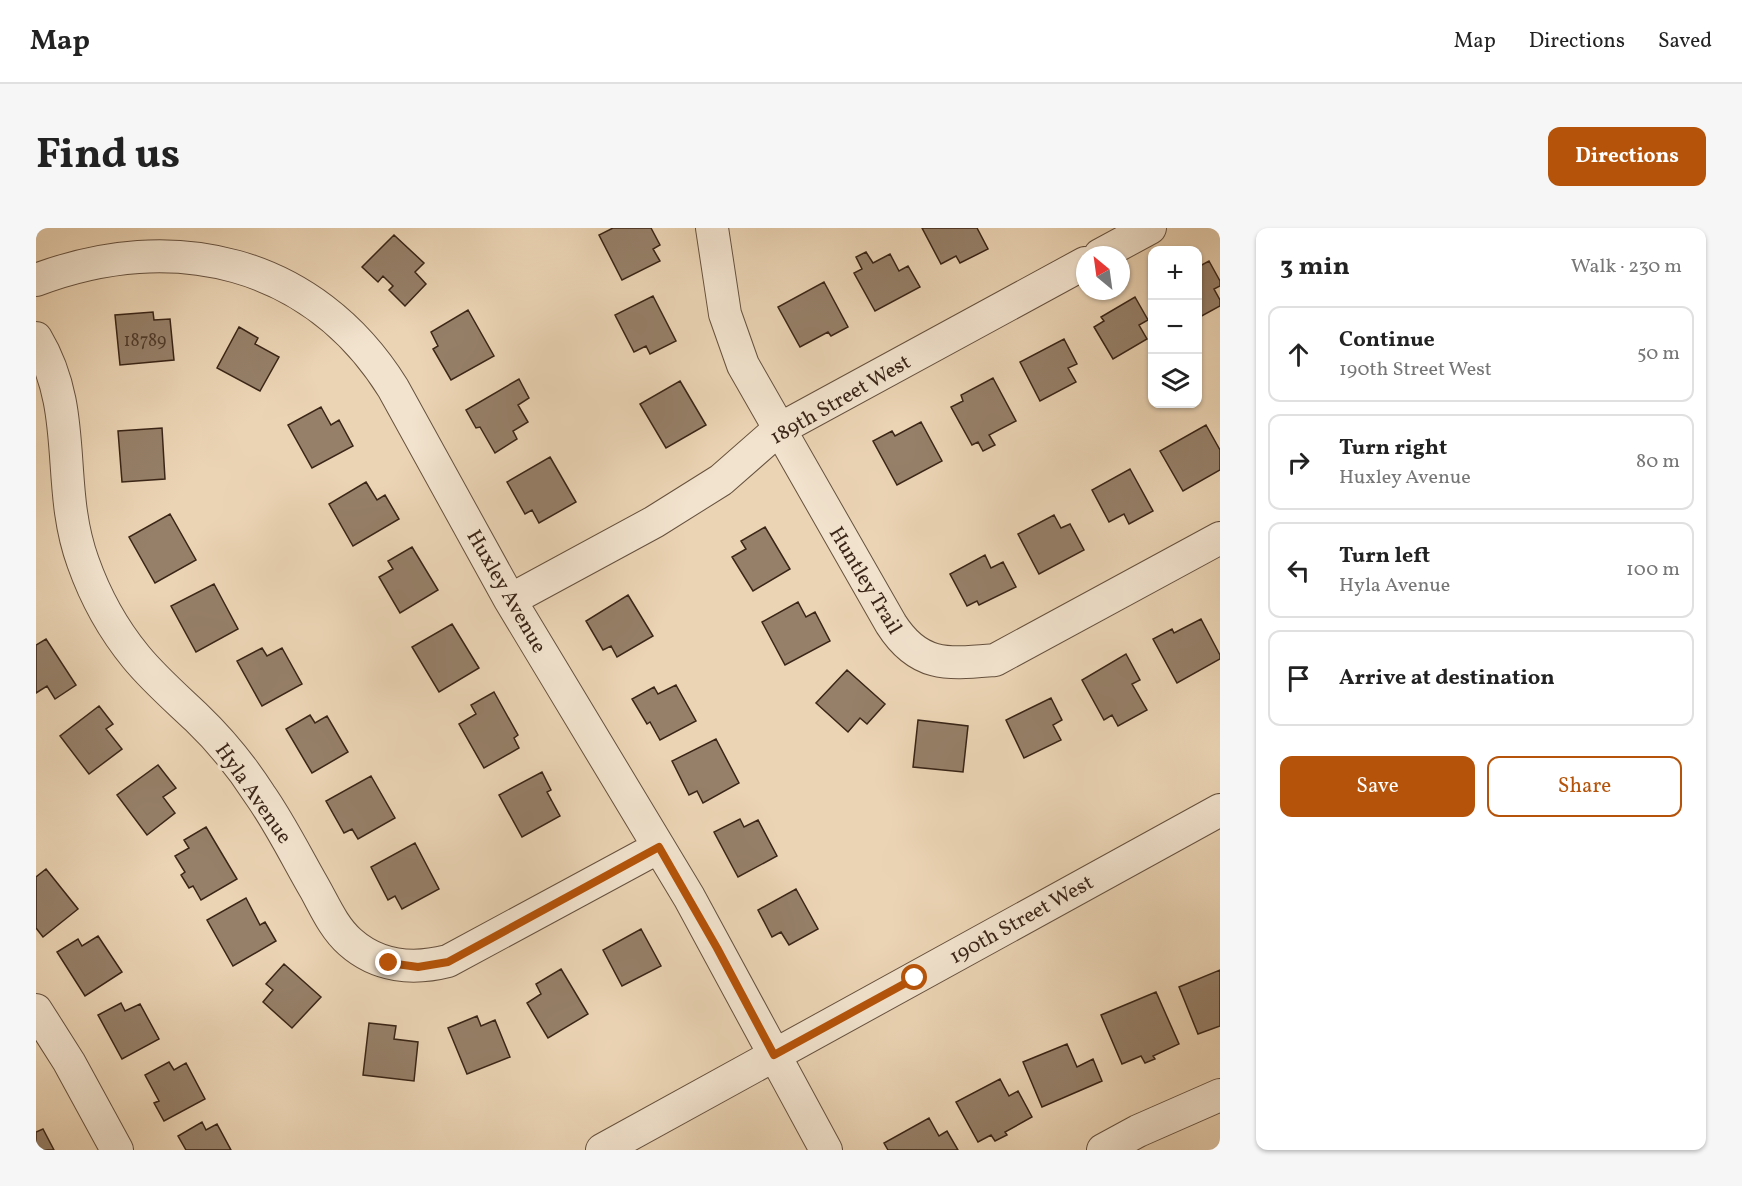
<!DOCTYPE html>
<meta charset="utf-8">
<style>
:root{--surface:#fff;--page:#f6f6f6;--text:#222;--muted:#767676;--line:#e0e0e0;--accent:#b45309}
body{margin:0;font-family:Vollkorn,serif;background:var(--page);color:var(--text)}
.controls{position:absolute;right:18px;top:18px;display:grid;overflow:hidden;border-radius:12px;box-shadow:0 2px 4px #0004}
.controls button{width:54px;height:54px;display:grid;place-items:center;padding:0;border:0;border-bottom:2px solid var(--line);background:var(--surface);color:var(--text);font:30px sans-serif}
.compass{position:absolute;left:1040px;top:18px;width:54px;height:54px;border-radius:50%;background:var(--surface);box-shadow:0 2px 4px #0004;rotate:331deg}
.stop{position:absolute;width:18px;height:18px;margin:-14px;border:4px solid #b45309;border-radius:50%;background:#fff}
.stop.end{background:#b45309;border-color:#fff;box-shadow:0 2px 6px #0008}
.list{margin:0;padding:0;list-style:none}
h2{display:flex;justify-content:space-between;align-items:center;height:78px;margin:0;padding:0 24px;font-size:26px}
h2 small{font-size:20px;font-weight:400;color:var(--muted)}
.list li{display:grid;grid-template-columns:39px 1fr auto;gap:18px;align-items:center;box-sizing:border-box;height:96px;margin:0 12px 12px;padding:0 12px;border:2px solid var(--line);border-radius:12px}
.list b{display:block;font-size:22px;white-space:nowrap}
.list p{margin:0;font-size:20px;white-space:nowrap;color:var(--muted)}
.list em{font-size:20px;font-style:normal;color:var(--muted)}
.actions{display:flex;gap:12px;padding:18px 24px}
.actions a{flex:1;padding:14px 0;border:2px solid var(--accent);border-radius:12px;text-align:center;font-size:21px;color:var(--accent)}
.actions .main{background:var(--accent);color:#fff}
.icon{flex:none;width:33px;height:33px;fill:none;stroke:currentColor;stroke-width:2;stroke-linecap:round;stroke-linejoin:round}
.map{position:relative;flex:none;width:1184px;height:922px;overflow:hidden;border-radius:12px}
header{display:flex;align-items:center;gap:36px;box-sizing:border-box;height:84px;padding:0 30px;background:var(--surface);border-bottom:2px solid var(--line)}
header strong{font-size:28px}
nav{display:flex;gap:33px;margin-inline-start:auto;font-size:21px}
.intro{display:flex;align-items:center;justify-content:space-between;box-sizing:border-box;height:144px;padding:0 36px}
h1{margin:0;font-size:42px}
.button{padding:15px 27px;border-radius:12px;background:var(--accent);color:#fff;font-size:21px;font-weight:700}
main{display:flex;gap:36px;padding:0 36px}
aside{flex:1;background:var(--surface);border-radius:12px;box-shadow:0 2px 4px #0004}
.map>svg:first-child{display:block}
.building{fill:#968069;stroke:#3a2517;stroke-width:1.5}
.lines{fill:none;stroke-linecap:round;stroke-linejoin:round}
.minor-casing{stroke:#66513e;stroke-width:34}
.minor{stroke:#f2e3ce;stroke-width:32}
.route{stroke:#b45309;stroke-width:8}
.labels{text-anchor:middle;stroke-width:6;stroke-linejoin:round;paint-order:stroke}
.number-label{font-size:18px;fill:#513c2c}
.street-label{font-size:21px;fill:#3a2517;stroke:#f2e3ce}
</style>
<header>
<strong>Map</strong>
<nav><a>Map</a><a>Directions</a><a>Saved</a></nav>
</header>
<div class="intro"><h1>Find us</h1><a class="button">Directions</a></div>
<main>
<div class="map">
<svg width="1184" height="922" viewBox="0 0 1184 922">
<rect width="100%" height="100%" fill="#ebd4b4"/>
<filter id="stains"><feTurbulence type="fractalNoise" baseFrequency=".00333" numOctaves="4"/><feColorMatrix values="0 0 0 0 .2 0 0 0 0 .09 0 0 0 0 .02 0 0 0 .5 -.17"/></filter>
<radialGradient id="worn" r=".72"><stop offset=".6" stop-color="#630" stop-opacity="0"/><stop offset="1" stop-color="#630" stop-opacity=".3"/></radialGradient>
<!-- building -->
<path class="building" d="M577 0H615L624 17 617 21 624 33 586 52 563 7Z
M886 0H941L952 21 924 35 920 28 905 36Z
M358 7 388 35 379 44 390 56 369 78 353 62 357 58 347 48 342 54 326 39Z
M830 24 837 35 854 26 863 43 872 38 884 59 839 83 818 45 826 41 820 29Z
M1173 33 1184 53V58L1178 61 1184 72V78L1162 90V39Z
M788 54 812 99 795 108 792 104 764 119 742 79Z
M617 68 640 113 614 126 610 118 598 124 579 87Z
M1099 69 1112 92 1103 97 1111 111 1077 131 1058 99 1068 93 1065 89Z
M432 82 458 128 415 152 397 121 402 118 395 104Z
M117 84 118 92 134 91 138 132 84 137 79 87Z
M203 99 222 110 219 116 243 129 224 163 181 140Z
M1028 111 1041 136 1032 140 1040 154 1004 173 984 134Z
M957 150 980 193 953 207 959 217 947 223 942 214 936 217 915 179 927 173 925 167Z
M483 151 493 170 482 177 492 194 477 203 481 211 459 225 444 199 440 200 430 182Z
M644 153 670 197 630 220 604 176Z
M285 179 295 197 303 192 317 218 276 240 252 197Z
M885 194 906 233 861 257 837 213 856 203 859 208Z
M1170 197 1184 222V242L1147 263 1124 223Z
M126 200 129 251 86 254 82 203Z
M514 229 540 274 503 295 496 282 489 286 471 254Z
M1094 241 1117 283 1093 296 1088 286 1073 294 1056 262Z
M330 254 341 272 349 267 363 291 317 318 293 276Z
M134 286 160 332 119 355 93 309Z
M1018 287 1025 300 1034 296 1048 322 1003 346 982 306Z
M729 299 754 341 717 363 696 329 710 321 705 313Z
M376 319 402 362 364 385 343 349 357 341 352 333Z
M949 327 955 340 967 334 980 359 943 377 941 373 931 378 914 346Z
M178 356 202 401 160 424 135 378Z
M592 367 617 408 581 429 575 418 567 422 550 393Z
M762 374 770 389 779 384 794 413 749 437 726 394Z
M1165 391 1184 427V431L1141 455 1117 411 1136 401 1138 405Z
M416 396 443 440 403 464 376 419Z
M10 411 40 457 19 471 11 458 0 465V417Z
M226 420 231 428 246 420 266 456 226 478 201 433Z
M1090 426 1104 452 1096 456 1111 482 1082 498 1076 487 1068 492 1046 452Z
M811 442 849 476 831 496 824 490 812 504 780 475Z
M640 457 660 493 624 512 614 494 611 496 596 471 618 459 622 466Z
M458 464 482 507 478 510 483 520 448 540 423 496 440 486 435 477Z
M1015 470 1026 492 1017 497 1025 512 988 530 970 492Z
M63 478 77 496 70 501 86 521 53 546 24 508Z
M274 487 279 495 291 488 312 524 276 545 250 501Z
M882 492 932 498 927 544 877 539Z
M680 511 703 555 667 575 661 563 653 567 636 533Z
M122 537 140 560 127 569 139 585 111 607 81 567Z
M506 544 515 562 511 564 524 588 486 609 463 567Z
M335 548 359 590 322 611 316 601 308 605 290 573Z
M704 591 708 599 722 592 741 628 702 649 678 604Z
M170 599 201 651 165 672 157 658 153 660 145 647 149 644 139 628 153 620 148 612Z
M379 615 403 661 366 681 359 668 352 672 335 639Z
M10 641 42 681 7 709 0 700V649Z
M760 661 782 701 753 717 745 704 736 709 722 682Z
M210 670 224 697 229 694 240 713 197 738 171 692Z
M605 701 625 738 586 758 567 722Z
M62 708 86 744 49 768 21 724 42 711 46 718Z
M248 736 285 769 256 800 227 774 237 762 230 756Z
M525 741 552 786 512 810 491 775 505 766 500 756Z
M1184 742V798L1162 806 1143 759Z
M1120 764 1143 816 1117 828 1119 831 1109 835 1105 828 1086 836 1065 787Z
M85 775 89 783 104 776 123 811 86 831 62 787Z
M441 788 445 798 459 792 474 829 431 846 412 800Z
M333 795 360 798 358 811 382 814 378 853 327 847Z
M1031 816 1041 839 1057 831 1066 853 1006 879 987 834Z
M133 834 138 842 150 835 169 871 128 893 118 875 123 873 109 847Z
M964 851 973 868 982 863 996 889 969 904 971 907 959 913 955 907 942 914 920 874Z
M893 890 903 908 911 903 922 922H852L848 915Z
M166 894 170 902 181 896 195 922H150L142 908Z
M7 901 18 922H0V904Z"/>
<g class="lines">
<defs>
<path id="minor" d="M676 0 689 86 707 137 855 396C883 440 912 436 959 432L1184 310
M1064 27 1114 0
M0 52C137 0 277 32 357 160L474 372 653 669 790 922
M0 110C44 183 19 257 47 334 59 368 77 401 100 429 118 451 140 470 161 490 185 513 206 539 224 567 245 597 261 630 279 661 289 679 298 700 314 714 342 739 377 742 412 733L623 619
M474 372 618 294 685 252 742 202 1049 35
M0 782 33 834 81 922
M566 922 1184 582
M1067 922 1102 903 1184 867"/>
</defs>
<!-- minor casing -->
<use href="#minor" class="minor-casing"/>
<!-- minor -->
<use href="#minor" class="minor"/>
</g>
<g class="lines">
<!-- route -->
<path class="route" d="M353 735 382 739 412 734 623 619 681 720 738 827 879 750"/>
</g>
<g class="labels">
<!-- number labels -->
<g class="number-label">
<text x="109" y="118">18789</text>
</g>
<!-- street labels -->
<g class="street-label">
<text transform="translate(804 171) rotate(-30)" y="7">189th Street West</text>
<text transform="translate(830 352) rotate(59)" y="7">Huntley Trail</text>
<text transform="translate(471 363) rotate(60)" y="7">Huxley Avenue</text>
<text transform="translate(218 565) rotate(55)" y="7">Hyla Avenue</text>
<text transform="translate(985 691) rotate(-29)" y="7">190th Street West</text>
</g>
</g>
<rect width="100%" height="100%" filter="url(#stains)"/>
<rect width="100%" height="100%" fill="url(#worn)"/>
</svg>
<div class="controls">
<button>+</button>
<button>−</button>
<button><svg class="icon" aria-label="layers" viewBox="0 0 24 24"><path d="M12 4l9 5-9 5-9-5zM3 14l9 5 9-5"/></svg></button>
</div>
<svg class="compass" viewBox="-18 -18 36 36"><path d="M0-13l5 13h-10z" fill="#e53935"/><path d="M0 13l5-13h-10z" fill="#767676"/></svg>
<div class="stop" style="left:879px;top:750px"></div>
<div class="stop end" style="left:353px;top:735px"></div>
</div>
<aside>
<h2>3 min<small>Walk · 230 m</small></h2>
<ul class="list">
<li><svg class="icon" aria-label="ahead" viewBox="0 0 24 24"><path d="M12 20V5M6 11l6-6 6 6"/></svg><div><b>Continue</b><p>190th Street West</p></div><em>50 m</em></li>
<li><svg class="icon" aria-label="right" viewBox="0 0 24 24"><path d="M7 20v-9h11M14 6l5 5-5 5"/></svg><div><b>Turn right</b><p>Huxley Avenue</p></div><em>80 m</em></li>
<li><svg class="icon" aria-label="left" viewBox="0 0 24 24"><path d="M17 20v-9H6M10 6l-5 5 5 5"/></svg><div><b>Turn left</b><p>Hyla Avenue</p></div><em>100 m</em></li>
<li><svg class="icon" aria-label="arrive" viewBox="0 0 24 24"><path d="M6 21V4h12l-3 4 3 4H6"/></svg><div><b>Arrive at destination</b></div></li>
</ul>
<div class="actions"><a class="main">Save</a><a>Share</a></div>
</aside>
</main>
